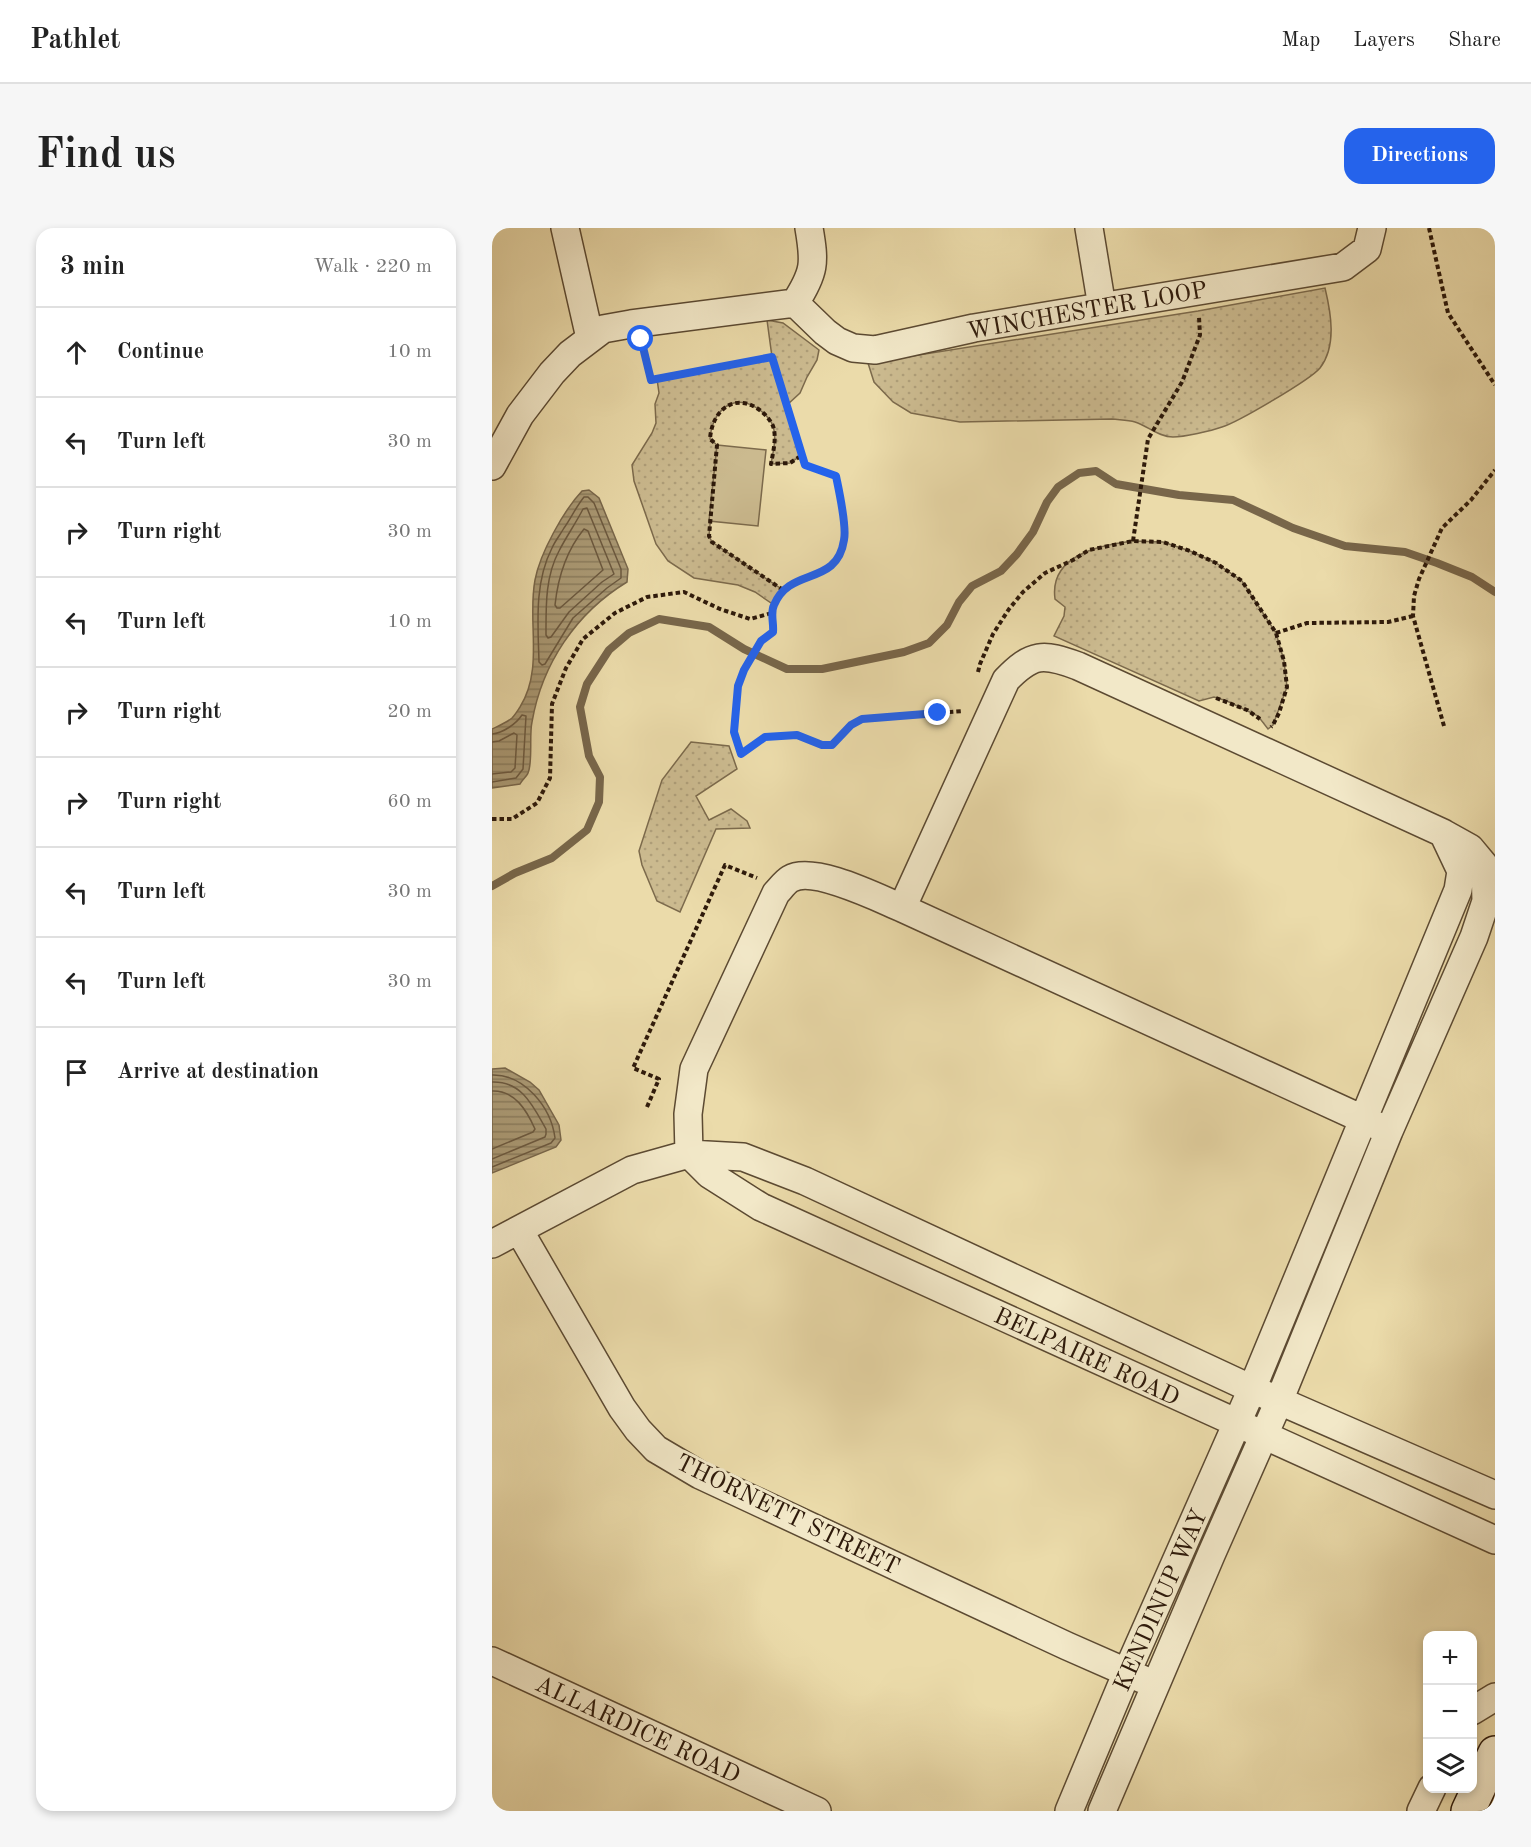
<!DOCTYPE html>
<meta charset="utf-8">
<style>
:root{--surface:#fff;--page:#f6f6f6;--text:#222;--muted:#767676;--line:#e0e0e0;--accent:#2563eb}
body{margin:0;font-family:"Old Standard TT",serif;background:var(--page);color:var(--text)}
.controls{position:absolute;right:18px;bottom:18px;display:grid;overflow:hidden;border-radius:12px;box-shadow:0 3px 9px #0003}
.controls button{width:54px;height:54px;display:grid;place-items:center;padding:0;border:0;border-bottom:2px solid var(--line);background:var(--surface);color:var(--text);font:30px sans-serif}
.stop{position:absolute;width:18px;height:18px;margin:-14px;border:4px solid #2563eb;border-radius:50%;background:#fff}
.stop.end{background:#2563eb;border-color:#fff;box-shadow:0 2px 6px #0008}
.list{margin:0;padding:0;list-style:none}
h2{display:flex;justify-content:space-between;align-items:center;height:78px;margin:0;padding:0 24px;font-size:26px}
h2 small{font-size:20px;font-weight:400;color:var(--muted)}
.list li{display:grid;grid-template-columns:39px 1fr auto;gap:18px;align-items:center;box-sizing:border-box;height:90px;padding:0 24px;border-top:2px solid var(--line)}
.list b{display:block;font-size:22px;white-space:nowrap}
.list em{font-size:20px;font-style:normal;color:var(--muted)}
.icon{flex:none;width:33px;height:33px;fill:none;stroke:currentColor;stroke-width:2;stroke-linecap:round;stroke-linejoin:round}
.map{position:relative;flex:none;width:1003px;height:1583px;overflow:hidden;border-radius:18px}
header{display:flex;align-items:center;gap:36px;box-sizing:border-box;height:84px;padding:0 30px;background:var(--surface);border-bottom:2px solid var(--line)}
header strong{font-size:28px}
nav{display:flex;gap:33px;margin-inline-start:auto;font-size:21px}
.intro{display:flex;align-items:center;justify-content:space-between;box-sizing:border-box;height:144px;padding:0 36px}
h1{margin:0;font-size:42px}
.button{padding:15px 27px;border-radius:18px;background:var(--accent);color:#fff;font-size:21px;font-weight:700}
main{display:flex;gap:36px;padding:0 36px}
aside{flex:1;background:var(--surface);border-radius:18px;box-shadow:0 3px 9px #0003}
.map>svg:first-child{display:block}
.grass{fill:url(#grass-dots);stroke:#7c6a4c;stroke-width:1.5}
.pitch{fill:#cbba8f;stroke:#7c6a4c;stroke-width:1.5}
.water{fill:url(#water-rules);stroke:#78664a;stroke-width:1.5}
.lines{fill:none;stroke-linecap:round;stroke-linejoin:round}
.shore{stroke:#6c593f;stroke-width:1.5}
.stream{stroke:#78664a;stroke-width:8}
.minor-casing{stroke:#5c4a32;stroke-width:30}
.secondary-casing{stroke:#2d190a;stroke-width:36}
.path{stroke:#2d190a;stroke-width:4;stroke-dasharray:4.5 3;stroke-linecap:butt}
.minor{stroke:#f2e8c8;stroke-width:27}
.secondary{stroke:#f2e8c8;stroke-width:33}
.route{stroke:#2563eb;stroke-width:8}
.labels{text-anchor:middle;stroke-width:6;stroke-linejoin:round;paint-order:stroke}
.street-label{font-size:24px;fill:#2d190a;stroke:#f2e8c8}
</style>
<header>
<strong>Pathlet</strong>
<nav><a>Map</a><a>Layers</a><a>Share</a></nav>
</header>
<div class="intro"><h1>Find us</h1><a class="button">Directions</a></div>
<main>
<aside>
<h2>3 min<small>Walk · 220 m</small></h2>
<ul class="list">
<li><svg class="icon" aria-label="ahead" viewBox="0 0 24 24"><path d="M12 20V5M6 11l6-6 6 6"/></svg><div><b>Continue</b></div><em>10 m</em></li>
<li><svg class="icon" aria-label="left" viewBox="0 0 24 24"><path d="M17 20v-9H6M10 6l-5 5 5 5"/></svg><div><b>Turn left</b></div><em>30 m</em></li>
<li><svg class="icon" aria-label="right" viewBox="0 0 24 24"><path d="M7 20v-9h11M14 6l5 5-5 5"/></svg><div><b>Turn right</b></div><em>30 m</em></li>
<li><svg class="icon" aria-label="left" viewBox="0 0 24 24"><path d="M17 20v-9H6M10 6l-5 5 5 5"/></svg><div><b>Turn left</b></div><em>10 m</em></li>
<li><svg class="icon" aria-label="right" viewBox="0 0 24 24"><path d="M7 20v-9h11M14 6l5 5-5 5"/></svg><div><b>Turn right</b></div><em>20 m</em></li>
<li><svg class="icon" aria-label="right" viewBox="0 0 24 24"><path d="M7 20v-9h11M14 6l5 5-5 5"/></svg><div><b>Turn right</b></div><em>60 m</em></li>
<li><svg class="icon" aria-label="left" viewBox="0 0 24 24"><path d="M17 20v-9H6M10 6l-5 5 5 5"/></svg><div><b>Turn left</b></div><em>30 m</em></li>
<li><svg class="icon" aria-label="left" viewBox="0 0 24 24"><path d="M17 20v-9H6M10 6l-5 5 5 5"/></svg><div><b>Turn left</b></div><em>30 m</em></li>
<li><svg class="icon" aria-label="arrive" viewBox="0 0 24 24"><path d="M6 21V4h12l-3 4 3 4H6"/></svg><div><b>Arrive at destination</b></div></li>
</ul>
</aside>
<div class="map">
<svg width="1003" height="1583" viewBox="0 0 1003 1583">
<defs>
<pattern id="grass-dots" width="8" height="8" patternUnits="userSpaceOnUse" patternTransform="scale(1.5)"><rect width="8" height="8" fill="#cbba8f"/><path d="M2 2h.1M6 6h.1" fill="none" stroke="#af9f7a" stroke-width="1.8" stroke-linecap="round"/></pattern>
<pattern id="water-rules" width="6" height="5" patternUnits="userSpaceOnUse" patternTransform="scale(1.5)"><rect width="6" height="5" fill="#aa9974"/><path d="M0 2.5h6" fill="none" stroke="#8b7c5d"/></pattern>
</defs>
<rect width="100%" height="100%" fill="#ebdbaa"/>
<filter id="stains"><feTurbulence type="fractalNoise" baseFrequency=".00333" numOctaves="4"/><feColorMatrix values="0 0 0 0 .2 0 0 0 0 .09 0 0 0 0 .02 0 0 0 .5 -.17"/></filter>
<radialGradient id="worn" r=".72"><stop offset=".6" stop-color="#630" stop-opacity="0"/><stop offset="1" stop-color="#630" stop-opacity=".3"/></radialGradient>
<!-- grass -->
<path class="grass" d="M833 60C839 85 845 118 828 140 818 152 746 194 730 199 719 203 692 209 681 209 667 209 656 198 643 194 636 192 628 192 620 191L468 194 419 185 401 174 382 154 376 135 706 83Z
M275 92 291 95 327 122 325 132 315 149 308 165 295 177 310 227 298 235 279 236C281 224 285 210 281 198 279 193 274 187 269 183 243 163 220 181 218 211L225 217 217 308 220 314 291 362 282 377 263 364 246 357 202 350 176 333 164 316 142 253 140 237 160 205 164 195 163 176 167 165 165 151 280 129Z
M641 313 671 314 698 323 724 335 750 353 784 405 792 433 795 459 781 497 776 501 766 488 735 473 722 469 707 473 562 408 572 388 573 379 563 371C557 327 608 317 641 313Z
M199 514 237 518 245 541 204 568 217 592 239 581 255 593 258 600 224 601 188 684 165 673 150 637 147 623 170 552Z"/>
<!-- pitch -->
<path class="pitch" d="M225 217 274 222 266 298 217 293Z"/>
<!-- water -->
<path class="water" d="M97 262 107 270 136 341 135 354C84 385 50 436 40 494 37 507 41 534 36 545 35 548 30 552 28 556L0 560V501C6 498 14 495 20 490 23 487 26 482 28 479 52 441 35 393 43 352 48 325 72 282 90 263Z
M13 840 38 854 47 862 67 897 69 912 64 919 0 945V841Z"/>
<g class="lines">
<!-- shore -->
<path class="shore" d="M92 269H96L102 275 129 341V350L115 360 81 390 53 436 50 437 47 434C46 397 42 355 60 320 63 313 68 307 72 300 79 290 84 279 92 269Z
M95 280 122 346 110 354 77 384 59 409 56 410 54 407C54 379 53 349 67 323 74 309 84 295 91 281Z
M92 301 96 303 111 342 68 380H65L63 377C66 349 74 323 92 301Z
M0 506C11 505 24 496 30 487L34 488 31 541 24 550 0 554
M0 514 7 513 22 505 25 507 23 540 19 544 0 546
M0 847C32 846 59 879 63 910L59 915 0 939
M0 854C30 853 41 878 54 901V906L53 909 0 931
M0 863C23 862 35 883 43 901L41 904 0 921"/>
<!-- stream -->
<path class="stream" d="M0 658 23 645 60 630 95 602 107 574 108 549 97 528 88 479 95 456 117 422 137 405 167 391 217 399 252 421 295 441H330L412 424 437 415 455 397 467 374 480 358 509 343 525 326 541 304 555 274 566 259 587 245 604 243 624 256 687 267 741 272 801 300 853 318 913 324 945 335 980 349 1003 364"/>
<defs>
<path id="minor" d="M73 0 98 110
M597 0 610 79
M303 75 333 104 345 113 361 120 383 122 482 100 851 39 875 21 880 0
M0 238 28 187 60 145 78 126 111 101 139 96 303 75C323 44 323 35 317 0
M410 680 514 452C540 425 551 425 586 438L951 605 978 620 993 638 994 673 982 709 897 903 787 1173 719 1327 610 1583
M197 926 196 886 202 841 284 665C288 661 293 654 298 651 321 637 386 670 410 680L888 899
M197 926 217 946 269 979 1003 1312
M27 1002 130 1180 146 1202 164 1221 208 1247 575 1418 650 1451
M0 1016 140 942 197 926 251 929 313 953 760 1161 1003 1267
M0 1433 325 1583
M980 1483 1003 1469
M577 1583 635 1444 760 1161 966 662 969 643 951 605
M929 1583 940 1560"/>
<path id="secondary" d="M976 1583 1003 1525"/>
</defs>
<!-- minor casing -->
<use href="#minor" class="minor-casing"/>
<!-- secondary casing -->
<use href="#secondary" class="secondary-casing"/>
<!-- path -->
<path class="path" d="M937 0 956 85 1003 157
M151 121 159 152 280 129 313 237 344 247C347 263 355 298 352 312 345 359 298 338 282 377 278 385 282 395 281 404L269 413 252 442 246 458 242 504 249 526 273 509 305 507 330 517H340L359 497 370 491 471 483
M641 313 656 211 690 154 708 107 707 89
M291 362 220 314 217 308 225 217 218 211C220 182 243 163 269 183 274 187 279 193 281 198 285 210 281 224 279 236L298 235 310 227
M784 405 815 395 896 394 921 388
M486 444 488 436 501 406 517 381 531 364 553 345 581 332 597 322 641 313 671 314 698 323 724 335 750 353 784 405 792 433 795 459 787 485 781 497 779 499
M724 470 755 482 768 491
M952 498 921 388 922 368 927 351 950 300 979 272 1003 242
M0 591H20L45 575 58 550 60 476 74 440 91 411 123 385 155 369 192 364 228 381 258 391 280 385
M155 879 167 851 141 840 233 637 265 650"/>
<!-- minor -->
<use href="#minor" class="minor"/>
<!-- secondary -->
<use href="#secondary" class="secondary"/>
</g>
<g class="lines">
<!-- route -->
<path class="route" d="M149 111 159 152 280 129 313 237 344 248C347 263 355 298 352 312 345 359 298 338 282 377 278 385 282 395 281 404L269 413 252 442 246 458 242 504 249 526 273 509 305 507 330 517H340L359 497 370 491 446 485"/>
</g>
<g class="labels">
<!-- street labels -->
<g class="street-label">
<text transform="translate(595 82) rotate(-10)" y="8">WINCHESTER LOOP</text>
<text transform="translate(595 1128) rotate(25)" y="8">BELPAIRE ROAD</text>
<text transform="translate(296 1286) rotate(26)" y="8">THORNETT STREET</text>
<text transform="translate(668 1372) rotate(-66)" y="8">KENDINUP WAY</text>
<text transform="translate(146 1501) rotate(25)" y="8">ALLARDICE ROAD</text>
</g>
</g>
<rect width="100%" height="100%" filter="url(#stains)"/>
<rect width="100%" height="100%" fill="url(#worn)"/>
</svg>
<div class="controls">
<button>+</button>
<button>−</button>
<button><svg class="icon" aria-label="layers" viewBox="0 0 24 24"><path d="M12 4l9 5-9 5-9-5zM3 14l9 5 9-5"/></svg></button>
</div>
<div class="stop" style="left:149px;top:111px"></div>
<div class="stop end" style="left:446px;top:485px"></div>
</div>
</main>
